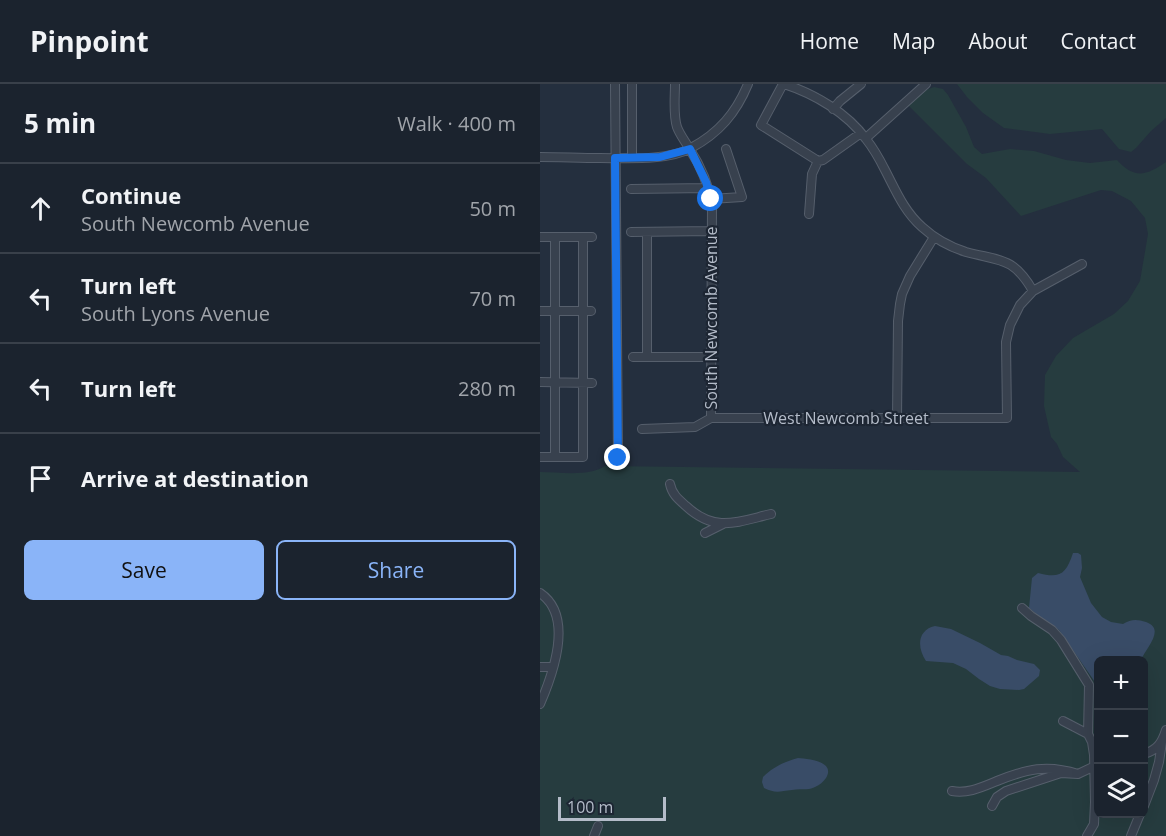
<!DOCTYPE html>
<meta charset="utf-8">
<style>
:root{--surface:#1b232e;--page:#242b36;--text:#f1f3f6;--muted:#a0a4aa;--line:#39404a;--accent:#8ab4f8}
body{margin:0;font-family:"Open Sans",sans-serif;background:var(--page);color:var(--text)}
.controls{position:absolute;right:18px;bottom:18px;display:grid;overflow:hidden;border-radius:9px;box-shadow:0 6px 24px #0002}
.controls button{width:54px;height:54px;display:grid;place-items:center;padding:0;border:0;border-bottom:2px solid var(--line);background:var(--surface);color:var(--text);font:30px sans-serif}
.scale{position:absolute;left:18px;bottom:15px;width:108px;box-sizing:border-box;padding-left:6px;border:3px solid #b4bcc9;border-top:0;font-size:16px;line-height:21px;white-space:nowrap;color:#b4bcc9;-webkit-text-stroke:4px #1d2633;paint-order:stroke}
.stop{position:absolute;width:18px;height:18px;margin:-14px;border:4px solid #1a73e8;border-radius:50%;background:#fff}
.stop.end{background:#1a73e8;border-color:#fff;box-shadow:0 2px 6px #0008}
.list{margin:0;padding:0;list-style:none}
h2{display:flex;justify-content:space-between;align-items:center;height:78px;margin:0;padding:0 24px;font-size:26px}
h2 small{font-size:20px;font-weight:400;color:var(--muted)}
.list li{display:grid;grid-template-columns:39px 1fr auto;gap:18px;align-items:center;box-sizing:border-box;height:90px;padding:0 24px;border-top:2px solid var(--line)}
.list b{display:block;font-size:22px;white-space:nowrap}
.list p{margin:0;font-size:20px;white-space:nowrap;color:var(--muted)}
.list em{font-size:20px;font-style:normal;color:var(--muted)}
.actions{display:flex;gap:12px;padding:18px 24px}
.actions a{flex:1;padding:14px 0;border:2px solid var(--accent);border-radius:9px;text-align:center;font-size:21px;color:var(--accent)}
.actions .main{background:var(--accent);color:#111}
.icon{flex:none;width:33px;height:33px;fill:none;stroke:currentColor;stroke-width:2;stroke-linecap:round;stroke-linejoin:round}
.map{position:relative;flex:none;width:626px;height:752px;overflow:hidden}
header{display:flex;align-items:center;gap:36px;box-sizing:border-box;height:84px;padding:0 30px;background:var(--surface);border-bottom:2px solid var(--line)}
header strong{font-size:28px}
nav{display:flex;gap:33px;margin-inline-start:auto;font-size:21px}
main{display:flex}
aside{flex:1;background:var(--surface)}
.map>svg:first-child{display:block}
.green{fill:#263c3f;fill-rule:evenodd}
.water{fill:#394c67}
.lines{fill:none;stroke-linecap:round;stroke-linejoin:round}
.minor-casing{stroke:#565f6c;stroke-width:10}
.minor{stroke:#38414e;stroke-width:8}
.route{stroke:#1a73e8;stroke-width:8}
.labels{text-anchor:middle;stroke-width:4.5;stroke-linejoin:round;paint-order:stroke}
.street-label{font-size:16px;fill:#b4bcc9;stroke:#1d2633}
</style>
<header>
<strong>Pinpoint</strong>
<nav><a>Home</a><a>Map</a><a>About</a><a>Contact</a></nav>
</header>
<main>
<aside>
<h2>5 min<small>Walk · 400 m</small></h2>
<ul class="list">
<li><svg class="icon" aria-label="ahead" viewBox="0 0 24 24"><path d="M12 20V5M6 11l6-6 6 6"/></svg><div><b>Continue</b><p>South Newcomb Avenue</p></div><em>50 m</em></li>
<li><svg class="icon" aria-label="left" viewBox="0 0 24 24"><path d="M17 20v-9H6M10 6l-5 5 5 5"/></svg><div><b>Turn left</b><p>South Lyons Avenue</p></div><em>70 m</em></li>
<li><svg class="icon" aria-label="left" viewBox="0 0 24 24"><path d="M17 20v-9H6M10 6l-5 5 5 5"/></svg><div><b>Turn left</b></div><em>280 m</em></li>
<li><svg class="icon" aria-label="arrive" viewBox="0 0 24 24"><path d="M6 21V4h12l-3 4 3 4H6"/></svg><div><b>Arrive at destination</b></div></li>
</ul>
<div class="actions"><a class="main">Save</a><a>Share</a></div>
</aside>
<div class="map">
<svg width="626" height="752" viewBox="0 0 626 752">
<rect width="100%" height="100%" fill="#242f3e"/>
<!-- green -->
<path class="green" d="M417 0H626V34L611 47 596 64 591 68 579 65 562 45 510 50 464 44 443 29 427 13Z
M394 3 403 5 408 11 426 43 434 63 442 70 470 65 494 67 526 76 550 79 577 76C594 95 606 92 626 78V752H0V388C19 388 49 393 65 382L540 388 523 373 517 360 511 353 504 322 505 291 516 272 533 254 574 230 588 217 600 197 608 150 605 134 591 117 572 107 561 106 481 132 446 94 427 80 368 21 386 6ZM558 576H604V730H558Z"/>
<!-- water -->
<path class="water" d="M533 469H538L541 471 542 484 540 493 551 519 562 533 571 538 583 540C591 535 597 535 606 538 626 545 606 564 601 576H558V600L557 601 519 546 505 537 489 524 492 494 498 489C520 495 526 490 533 469Z
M395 542 411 545 440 559 461 571 468 572 477 576 494 580 500 586 499 592 484 605 479 606 460 605 450 602 439 595 426 585 413 579 386 577C377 564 377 546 395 542Z
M258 674C268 675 296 677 286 694 283 698 280 701 275 703 267 707 260 704 252 706 240 707 236 710 224 704L222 698 223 693C233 683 244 678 258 674Z"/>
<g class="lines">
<defs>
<path id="minor" d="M75 0 78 374
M135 0C135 14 133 30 137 43 140 51 145 57 149 64 160 81 169 102 172 121L171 334
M243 0 221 41 278 77 283 76 321 49
M244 0C275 10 307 29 326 55 334 65 340 76 345 86 356 107 364 127 382 143 394 154 410 163 426 168 459 177 473 172 493 207
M293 25 300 17 321 0
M326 54 386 0
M0 73C20 73 40 74 60 74 87 74 128 77 151 64 179 49 196 29 208 0
M92 74V0
M91 105 168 104
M171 115 202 113 186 65
M269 130 272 90 278 77
M91 148 172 147
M0 153H43V373H0
M43 153H52
M0 227H51
M93 273H171
M107 273V148
M0 298 52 299
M171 334H467L466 258 470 241 480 221 493 207 542 180
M357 334 358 237 360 220 362 210 370 192 394 153
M102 345 155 343 171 334
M15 373V153
M130 400C132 410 138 415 146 422 175 449 197 438 231 430
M165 449 183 440
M0 509C34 532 13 590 0 620
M482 524 491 532 512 546 521 556 549 601 548 650 552 658 554 671 555 718 554 740 547 752
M0 583H13
M523 637 548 650
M604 670C617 666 622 659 626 646
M412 707C428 710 442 703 457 697 487 685 507 680 538 690
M452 722 457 713 466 707 521 689 538 690 557 681
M604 722 614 696 619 678 622 658
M54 752 58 742
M591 752 600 730"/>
</defs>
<!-- minor casing -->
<use href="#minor" class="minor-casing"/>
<!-- minor -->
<use href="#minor" class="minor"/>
</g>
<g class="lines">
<!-- route -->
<path class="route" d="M78 374 75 74 120 73 150 65 166 98 171 115"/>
</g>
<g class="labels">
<!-- street labels -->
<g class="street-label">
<text transform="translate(171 234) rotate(-90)" y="6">South Newcomb Avenue</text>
<text x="306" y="340">West Newcomb Street</text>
</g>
</g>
</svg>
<div class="controls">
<button>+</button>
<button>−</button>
<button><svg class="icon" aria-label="layers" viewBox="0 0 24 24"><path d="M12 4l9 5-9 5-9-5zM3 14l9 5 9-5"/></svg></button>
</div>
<div class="scale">100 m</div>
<div class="stop" style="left:171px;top:115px"></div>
<div class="stop end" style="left:78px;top:374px"></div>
</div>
</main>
